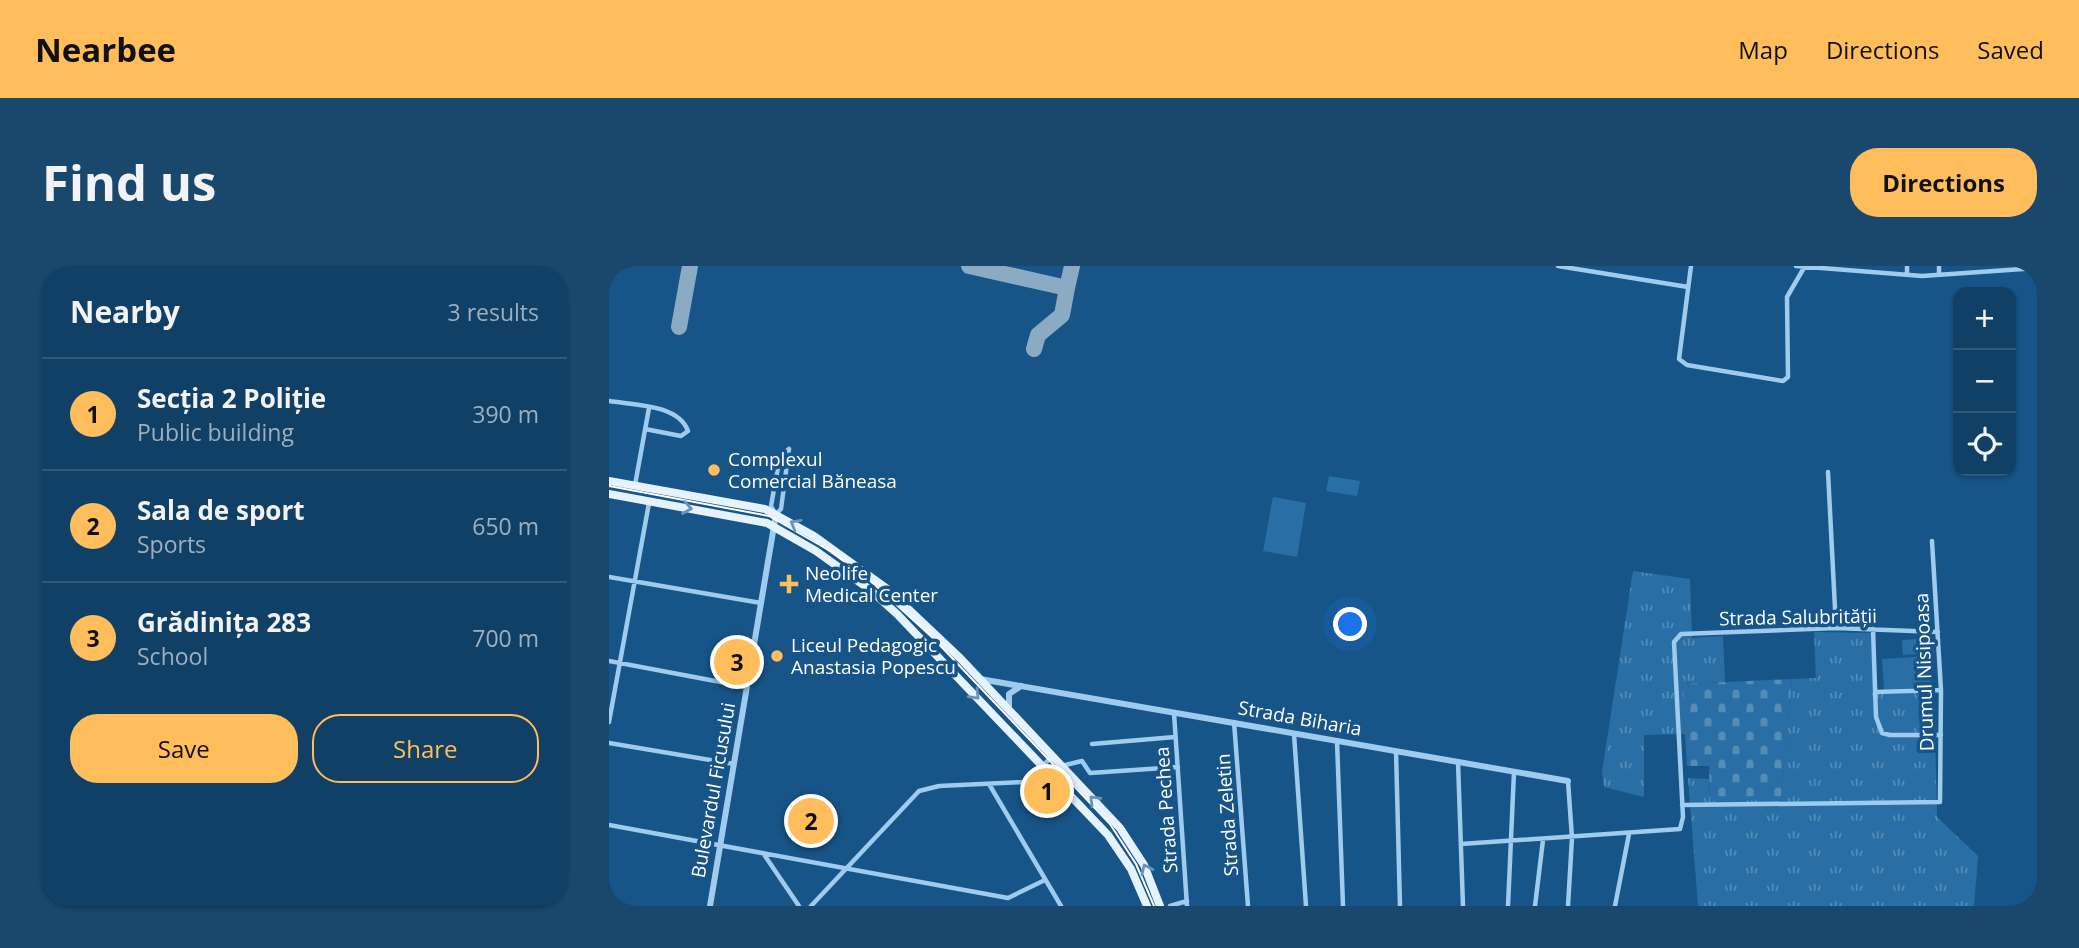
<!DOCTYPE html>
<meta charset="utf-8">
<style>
:root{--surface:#114066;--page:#1a476c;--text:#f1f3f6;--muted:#9cafbf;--line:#30597a;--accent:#ffbe5b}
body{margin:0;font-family:"Open Sans",sans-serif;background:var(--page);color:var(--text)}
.controls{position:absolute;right:21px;top:21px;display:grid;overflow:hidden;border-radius:14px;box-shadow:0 2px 5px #0004}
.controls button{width:63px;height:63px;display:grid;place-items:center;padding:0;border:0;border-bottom:2px solid var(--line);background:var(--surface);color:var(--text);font:35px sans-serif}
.you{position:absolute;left:742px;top:359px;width:24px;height:24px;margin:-18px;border:5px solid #fff;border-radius:50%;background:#1a73e8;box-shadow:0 0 0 10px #1a73e833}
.badge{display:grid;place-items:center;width:46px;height:46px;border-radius:50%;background:var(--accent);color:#111;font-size:23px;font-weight:700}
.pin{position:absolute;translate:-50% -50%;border:4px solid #fff;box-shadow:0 2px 7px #0006}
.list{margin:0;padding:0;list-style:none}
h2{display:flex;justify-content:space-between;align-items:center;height:91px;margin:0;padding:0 28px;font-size:30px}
h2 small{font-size:23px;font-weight:400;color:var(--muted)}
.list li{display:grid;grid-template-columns:46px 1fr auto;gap:21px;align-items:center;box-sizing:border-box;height:112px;padding:0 28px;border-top:2px solid var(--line)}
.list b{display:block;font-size:26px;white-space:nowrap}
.list p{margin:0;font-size:23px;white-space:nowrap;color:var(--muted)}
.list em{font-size:23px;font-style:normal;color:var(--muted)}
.actions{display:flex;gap:14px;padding:21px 28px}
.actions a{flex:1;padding:16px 0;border:2px solid var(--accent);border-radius:28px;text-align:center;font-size:24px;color:var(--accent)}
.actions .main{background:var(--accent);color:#111}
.icon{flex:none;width:38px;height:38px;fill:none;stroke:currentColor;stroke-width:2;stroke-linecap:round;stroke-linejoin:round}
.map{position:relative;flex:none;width:1428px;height:640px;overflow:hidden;border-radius:28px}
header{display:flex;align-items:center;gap:42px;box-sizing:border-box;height:98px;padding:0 35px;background:var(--accent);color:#111}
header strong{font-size:33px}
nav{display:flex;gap:38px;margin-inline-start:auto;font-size:24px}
.intro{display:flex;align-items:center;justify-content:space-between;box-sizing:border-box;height:168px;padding:0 42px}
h1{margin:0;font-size:49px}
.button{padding:18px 32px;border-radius:28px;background:var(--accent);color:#111;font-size:24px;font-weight:700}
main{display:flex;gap:42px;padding:0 42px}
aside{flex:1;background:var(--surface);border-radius:28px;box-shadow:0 2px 5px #0004}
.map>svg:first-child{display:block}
.grass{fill:url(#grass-tufts)}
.cemetery{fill:url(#cemetery-stones)}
.pitch{fill:#296fa6}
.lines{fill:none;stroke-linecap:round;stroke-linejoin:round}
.taxiway{stroke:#8baac4;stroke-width:16}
.minor{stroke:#9ecbee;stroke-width:4.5}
.tertiary{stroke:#9ecbee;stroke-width:6}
.primary{stroke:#e5f2ff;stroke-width:8}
.tram{stroke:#fff;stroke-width:2}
.oneway{stroke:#6994b8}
.poi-dot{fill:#ffbe5b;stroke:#175588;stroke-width:2.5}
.labels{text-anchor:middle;stroke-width:7;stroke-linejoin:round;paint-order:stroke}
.poi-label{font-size:19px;fill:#fff;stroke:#175588;text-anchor:start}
.street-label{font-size:19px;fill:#fff;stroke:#175588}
</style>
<header>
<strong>Nearbee</strong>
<nav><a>Map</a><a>Directions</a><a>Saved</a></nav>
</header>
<div class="intro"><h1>Find us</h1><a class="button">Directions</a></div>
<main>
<aside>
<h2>Nearby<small>3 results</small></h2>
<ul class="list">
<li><span class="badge">1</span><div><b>Secția 2 Poliție</b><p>Public building</p></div><em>390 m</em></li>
<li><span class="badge">2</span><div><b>Sala de sport</b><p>Sports</p></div><em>650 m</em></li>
<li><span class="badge">3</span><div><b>Grădinița 283</b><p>School</p></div><em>700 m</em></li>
</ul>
<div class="actions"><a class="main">Save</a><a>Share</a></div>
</aside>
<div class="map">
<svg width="1428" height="640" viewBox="0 0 1428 640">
<defs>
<pattern id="grass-tufts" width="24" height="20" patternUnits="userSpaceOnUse" patternTransform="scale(1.75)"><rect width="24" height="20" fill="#296fa6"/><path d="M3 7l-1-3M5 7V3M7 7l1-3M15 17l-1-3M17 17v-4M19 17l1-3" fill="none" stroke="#548cb8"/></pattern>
<pattern id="cemetery-stones" width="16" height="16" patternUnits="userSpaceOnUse" patternTransform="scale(1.75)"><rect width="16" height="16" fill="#296fa6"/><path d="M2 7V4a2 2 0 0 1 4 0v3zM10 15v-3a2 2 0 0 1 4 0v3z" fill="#548cb8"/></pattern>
</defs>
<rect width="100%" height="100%" fill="#175588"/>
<!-- grass -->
<path class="grass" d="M1024 305 1081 313 1083 372 1114 370 1116 416 1073 418 1076 468 1035 469V531L995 521 993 506Z
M1205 366 1262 367 1265 428 1325 426 1328 551 1369 590 1365 640H1089L1079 512 1100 513 1101 534 1172 533 1183 413 1207 412Z"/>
<!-- cemetery -->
<path class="cemetery" d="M1183 413 1172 534 1101 535 1100 500H1078L1073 418Z"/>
<!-- pitch -->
<path class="pitch" d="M720 210 751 215 748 230 717 225Z
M664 231 697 237 688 291 654 285Z
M1324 372 1325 387 1294 389 1293 374Z
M1320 390 1322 421 1275 424 1273 393Z"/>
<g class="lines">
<!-- taxiway -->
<path class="taxiway" d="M360 0 458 22 463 0
M70 61 81 0
M425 83 429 69 453 49 458 22"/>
<!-- minor -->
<path class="minor" d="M949 0 1079 21
M1082 0 1070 93 1078 99 1174 115 1179 111 1178 31 1196 0
M1187 0 1313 10 1428 2
M1298 9V0
M1330 9V0
M0 135C24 139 69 138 79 165L72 170 36 163
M1219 206 1227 362
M26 219 40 142
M166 247 162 240 171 190 180 183
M167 248 172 243 180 183
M0 311 152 337
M1264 363 1267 451 1273 467 1281 469H1332
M0 395 138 421
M1266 426 1332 424
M565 447 578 640
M0 456 40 237
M625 456 639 640
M685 468 697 640
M728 475 734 640
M0 477 125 498
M483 478 566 471
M787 485 791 640
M849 496 854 640
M452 500 473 495 481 507 569 501
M959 515 963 572 959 640
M380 518 452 640
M1073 539 1331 536 1332 424 1323 275
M0 559 399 632 436 614
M852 578 1071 563 1074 551 1065 376 1072 368 1227 362 1329 366
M154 587 190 640
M202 640 310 525 330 520 415 516 443 491
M561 640 578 635
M899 640 905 506
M926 640 934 574
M1006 640 1020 568"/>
<!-- tertiary -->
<path class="tertiary" d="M371 413 959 515
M400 444V428L412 420
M101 640 167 248"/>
<!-- primary -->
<path class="primary" d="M0 215 156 243 205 270 277 322 352 393 511 562 535 599 551 640
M0 228 158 257 207 285 260 323 288 348 499 569 522 603 538 640"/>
<!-- tram -->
<path class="tram" d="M0 220 160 250 223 286 257 311 325 373 501 558 527 598 545 640"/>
</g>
<!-- one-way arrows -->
<defs><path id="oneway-chevron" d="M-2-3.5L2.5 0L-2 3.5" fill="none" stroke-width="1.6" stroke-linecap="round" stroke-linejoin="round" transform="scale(1.75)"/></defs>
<g class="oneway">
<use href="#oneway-chevron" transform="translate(78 242) rotate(10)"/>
<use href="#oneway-chevron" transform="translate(186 258) rotate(-150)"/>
<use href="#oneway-chevron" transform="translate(366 429) rotate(47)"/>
<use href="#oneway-chevron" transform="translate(485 534) rotate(-134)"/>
<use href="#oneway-chevron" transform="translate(537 603) rotate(-115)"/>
</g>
<!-- markers -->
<g class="poi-dot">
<circle cx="105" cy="204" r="7"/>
<path d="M176.5 307.5h7v7h7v7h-7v7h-7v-7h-7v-7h7z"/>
<circle cx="168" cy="390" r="7"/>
</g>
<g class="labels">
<!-- poi labels -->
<g class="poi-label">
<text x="119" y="200">Complexul<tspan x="119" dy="22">Comercial Băneasa</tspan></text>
<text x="196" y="314">Neolife<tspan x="196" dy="22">Medical Center</tspan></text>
<text x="182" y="386">Liceul Pedagogic<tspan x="182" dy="22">Anastasia Popescu</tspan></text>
</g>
<!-- street labels -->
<g class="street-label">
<text transform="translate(1189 351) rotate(-1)" y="7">Strada Salubrității</text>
<text transform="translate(1315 406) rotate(-92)" y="7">Drumul Nisipoasa</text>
<text transform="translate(691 452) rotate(10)" y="7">Strada Biharia</text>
<text transform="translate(104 524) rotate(-80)" y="7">Bulevardul Ficusului</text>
<text transform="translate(557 544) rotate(-94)" y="7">Strada Pechea</text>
<text transform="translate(618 549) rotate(-94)" y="7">Strada Zeletin</text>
</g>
</g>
</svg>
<div class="controls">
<button>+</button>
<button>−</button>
<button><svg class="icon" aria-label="locate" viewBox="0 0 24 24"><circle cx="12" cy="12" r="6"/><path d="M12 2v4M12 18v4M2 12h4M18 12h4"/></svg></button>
</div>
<div class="you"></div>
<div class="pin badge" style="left:438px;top:525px">1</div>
<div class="pin badge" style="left:202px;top:555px">2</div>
<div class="pin badge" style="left:128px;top:396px">3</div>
</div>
</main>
